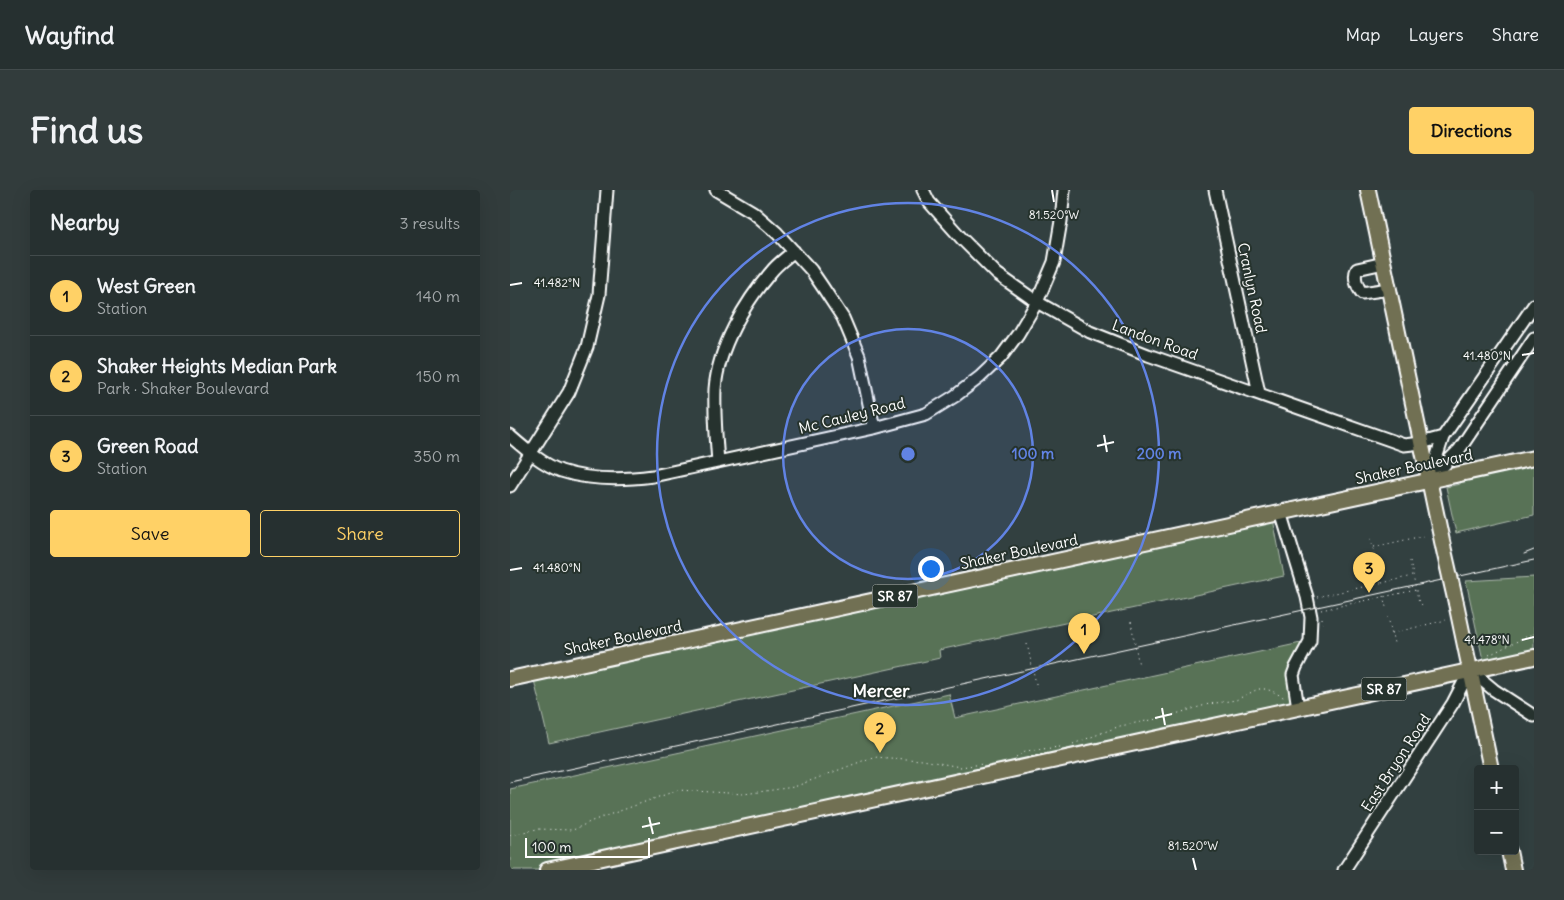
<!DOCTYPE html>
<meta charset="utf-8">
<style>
:root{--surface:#263030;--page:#323c3c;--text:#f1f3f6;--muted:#a4a9ab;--line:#424b4c;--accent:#ffd166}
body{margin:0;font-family:Delius,sans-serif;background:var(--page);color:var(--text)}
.controls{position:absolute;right:15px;bottom:15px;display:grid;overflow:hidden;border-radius:5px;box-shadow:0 5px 20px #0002}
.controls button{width:45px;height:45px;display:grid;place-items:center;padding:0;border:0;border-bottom:1px solid var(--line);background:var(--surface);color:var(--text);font:25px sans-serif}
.scale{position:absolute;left:15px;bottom:12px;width:125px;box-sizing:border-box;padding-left:5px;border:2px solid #fff;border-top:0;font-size:14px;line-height:18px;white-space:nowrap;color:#fff;-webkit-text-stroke:4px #26332d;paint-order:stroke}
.you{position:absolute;left:420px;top:378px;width:18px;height:18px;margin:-12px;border:4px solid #fff;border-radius:50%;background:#1a73e8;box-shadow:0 0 0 8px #1a73e833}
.badge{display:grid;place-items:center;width:32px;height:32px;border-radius:50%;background:var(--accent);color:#111;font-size:16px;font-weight:700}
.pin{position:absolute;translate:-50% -41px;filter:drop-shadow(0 1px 2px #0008)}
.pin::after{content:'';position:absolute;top:26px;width:18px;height:15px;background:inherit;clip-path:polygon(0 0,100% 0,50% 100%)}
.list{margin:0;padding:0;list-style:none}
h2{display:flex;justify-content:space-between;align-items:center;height:65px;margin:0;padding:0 20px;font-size:21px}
h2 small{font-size:16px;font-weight:400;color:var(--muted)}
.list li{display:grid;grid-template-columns:32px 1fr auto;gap:15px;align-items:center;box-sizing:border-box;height:80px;padding:0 20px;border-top:1px solid var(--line)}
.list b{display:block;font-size:19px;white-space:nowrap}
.list p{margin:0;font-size:16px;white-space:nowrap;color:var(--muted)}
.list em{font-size:16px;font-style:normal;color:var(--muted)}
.actions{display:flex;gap:10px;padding:15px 20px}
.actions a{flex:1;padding:11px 0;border:1px solid var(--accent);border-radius:5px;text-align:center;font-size:18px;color:var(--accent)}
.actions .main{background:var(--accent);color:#111}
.map{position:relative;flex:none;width:1024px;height:680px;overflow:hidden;border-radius:5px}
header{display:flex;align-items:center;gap:30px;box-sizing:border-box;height:70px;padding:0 25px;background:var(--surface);border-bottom:1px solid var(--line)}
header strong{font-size:24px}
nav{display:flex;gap:28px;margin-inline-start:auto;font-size:18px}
.intro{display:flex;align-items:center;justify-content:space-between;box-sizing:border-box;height:120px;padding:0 30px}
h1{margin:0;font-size:35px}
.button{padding:12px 22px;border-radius:5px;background:var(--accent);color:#111;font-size:18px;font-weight:700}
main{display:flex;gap:30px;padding:0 30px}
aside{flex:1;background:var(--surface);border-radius:5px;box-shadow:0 5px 20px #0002}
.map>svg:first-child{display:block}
.green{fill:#587257;stroke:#acb8ab}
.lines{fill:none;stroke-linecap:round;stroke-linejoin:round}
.minor-casing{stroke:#fff;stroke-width:15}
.major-casing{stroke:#fff;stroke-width:18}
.path{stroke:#fff;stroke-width:1;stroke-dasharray:1 4;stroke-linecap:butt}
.minor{stroke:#26332d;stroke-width:11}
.major{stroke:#716f52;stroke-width:14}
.tram{stroke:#fff;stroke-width:1}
.major-bridge-casing{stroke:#fff;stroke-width:18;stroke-linecap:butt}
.major-bridge{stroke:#716f52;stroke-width:14}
.ticks{fill:none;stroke:#fff;stroke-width:2}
.ring{fill:none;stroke:#6183e4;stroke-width:2.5}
.labels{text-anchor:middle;stroke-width:4;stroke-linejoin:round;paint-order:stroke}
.shield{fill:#26332d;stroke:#bec2c0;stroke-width:1}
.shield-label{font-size:14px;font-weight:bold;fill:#fff}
.street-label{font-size:15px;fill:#fff;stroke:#26332d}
.quarter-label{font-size:18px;font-weight:bold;fill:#fff;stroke:#26332d}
.ticks-label{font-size:12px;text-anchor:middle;fill:#fff;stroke:#26332d;stroke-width:4;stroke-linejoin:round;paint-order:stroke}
.centre{fill:#6183e4;stroke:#26332d;stroke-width:2.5}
.ring-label{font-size:15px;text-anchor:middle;font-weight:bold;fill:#6183e4;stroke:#26332d;stroke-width:4;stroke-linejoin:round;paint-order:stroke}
</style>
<header>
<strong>Wayfind</strong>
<nav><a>Map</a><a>Layers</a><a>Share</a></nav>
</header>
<div class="intro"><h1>Find us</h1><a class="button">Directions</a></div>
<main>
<aside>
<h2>Nearby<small>3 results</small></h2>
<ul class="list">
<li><span class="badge">1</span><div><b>West Green</b><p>Station</p></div><em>140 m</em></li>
<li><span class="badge">2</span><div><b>Shaker Heights Median Park</b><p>Park · Shaker Boulevard</p></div><em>150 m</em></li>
<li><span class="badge">3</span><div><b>Green Road</b><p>Station</p></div><em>350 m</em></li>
</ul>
<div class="actions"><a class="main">Save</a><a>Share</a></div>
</aside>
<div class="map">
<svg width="1024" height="680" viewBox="0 0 1024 680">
<rect width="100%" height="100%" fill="#324040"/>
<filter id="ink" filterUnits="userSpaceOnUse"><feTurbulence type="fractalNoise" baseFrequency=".02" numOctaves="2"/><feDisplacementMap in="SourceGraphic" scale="10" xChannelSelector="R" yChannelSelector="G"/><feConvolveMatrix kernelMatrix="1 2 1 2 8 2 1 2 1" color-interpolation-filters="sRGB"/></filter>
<g filter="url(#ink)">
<!-- green -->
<path class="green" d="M1024 268V325L946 343 936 297 950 294 953 283Z
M763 329 774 386 429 460 430 468 39 553 24 490Z
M1024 387V467L980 476 973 470 956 391Z
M800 451 789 471 788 518 37 680H0V599L439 504 445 528Z"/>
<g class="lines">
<defs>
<path id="minor" d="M206 0 243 22 267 43 301 80 312 96 333 128 349 166 364 238
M413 0 419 12 453 50 487 84 527 112 580 142 638 165 894 255 911 253 933 247
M705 0 749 203
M874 73 847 79C843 87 847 97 852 103L879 99
M0 246C15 259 32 274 51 281 81 291 113 290 143 286L364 238 416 224 445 206 470 187 491 167 508 144 527 112 544 72 551 31 554 0
M208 272C206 247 204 223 205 199 208 158 235 112 261 82 267 74 276 68 284 61
M922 287 949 260 1024 148
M919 290 933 247 1024 115
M0 296 59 202 77 157 89 105 97 0
M771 322 797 407 801 427 800 451 786 477 783 485 788 518
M834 680 943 513 960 480 984 500 1024 526"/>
<path id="major" d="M858 0 933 356
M946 413 981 579
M0 489 1024 268
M999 661 1003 680
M37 680 1024 467"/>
</defs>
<!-- minor casing -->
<use href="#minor" class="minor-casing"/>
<!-- major casing -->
<use href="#major" class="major-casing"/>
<!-- path -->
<path class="path" d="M864 357 917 345
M900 371 908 410 912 415
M872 393 902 386
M873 406 876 417
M807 407 871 393 860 345
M811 420 906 400
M878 427 884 453
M812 428 813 437
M621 432 629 476
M882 443 936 430
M517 454 527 498
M979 465 1024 443
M563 554 610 536 652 528 699 514 726 510 748 499H755L762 501 775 508
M506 567 515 561 550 557
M0 645 27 639 63 640 82 631 168 600 234 604 284 597 363 567 413 570 450 577 473 574"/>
<!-- minor -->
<use href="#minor" class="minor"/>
<!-- major -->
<use href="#major" class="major"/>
<!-- tram -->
<path class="tram" d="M1014 364 1024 360
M0 592 1024 370"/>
<defs>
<path id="major-bridge" d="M933 356 946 413"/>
</defs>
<!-- major-bridge casing -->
<use href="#major-bridge" class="major-bridge-casing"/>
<!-- major-bridge -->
<use href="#major-bridge" class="major-bridge"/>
</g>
</g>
<!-- ticks -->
<path class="ticks" d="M542 0 544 12M0 95 12 93M1012 165 1024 163M594 245 597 262M587 256 604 252M0 380 12 378M1012 450 1024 447M652 518 655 535M645 528 662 524M139 627 143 644M132 637 150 633M683 668 686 680"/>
<!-- distance rings -->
<circle cx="398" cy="264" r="125" fill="#6183e4" fill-opacity=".12"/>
<g class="ring">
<circle cx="398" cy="264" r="125"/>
<circle cx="398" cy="264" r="251"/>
</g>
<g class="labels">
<!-- shield labels -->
<g class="shield">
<rect x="362.5" y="394.5" width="45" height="23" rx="4"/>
<rect x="851.5" y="487.5" width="45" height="23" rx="4"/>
</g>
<g class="shield-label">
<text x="385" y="411">SR 87</text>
<text x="874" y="504">SR 87</text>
</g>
<!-- street labels -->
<g class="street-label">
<text transform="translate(742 98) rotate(78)" y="5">Cranlyn Road</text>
<text transform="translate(645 150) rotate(20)" y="5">Landon Road</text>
<text transform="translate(342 226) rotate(-14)" y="5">Mc Cauley Road</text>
<text transform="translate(904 277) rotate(-12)" y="5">Shaker Boulevard</text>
<text transform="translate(509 362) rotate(-12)" y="5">Shaker Boulevard</text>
<text transform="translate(113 448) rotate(-12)" y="5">Shaker Boulevard</text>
<text transform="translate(886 573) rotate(-57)" y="5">East Bryon Road</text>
</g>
<!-- quarter labels -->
<g class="quarter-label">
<text x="371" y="507">Mercer</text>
</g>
</g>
<g class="ticks-label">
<text x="544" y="29">81.520°W</text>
<text x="47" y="97">41.482°N</text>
<text x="977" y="170">41.480°N</text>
<text x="47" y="382">41.480°N</text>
<text x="977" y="454">41.478°N</text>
<text x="683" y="660">81.520°W</text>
</g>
<circle cx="398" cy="264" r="8" class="centre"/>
<g class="ring-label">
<text x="523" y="269">100 m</text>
<text x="649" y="269">200 m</text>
</g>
</svg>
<div class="controls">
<button>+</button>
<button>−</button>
</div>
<div class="scale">100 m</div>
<div class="you"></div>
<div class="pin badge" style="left:574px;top:464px">1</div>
<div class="pin badge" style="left:370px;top:563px">2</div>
<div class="pin badge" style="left:859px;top:403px">3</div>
</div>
</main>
